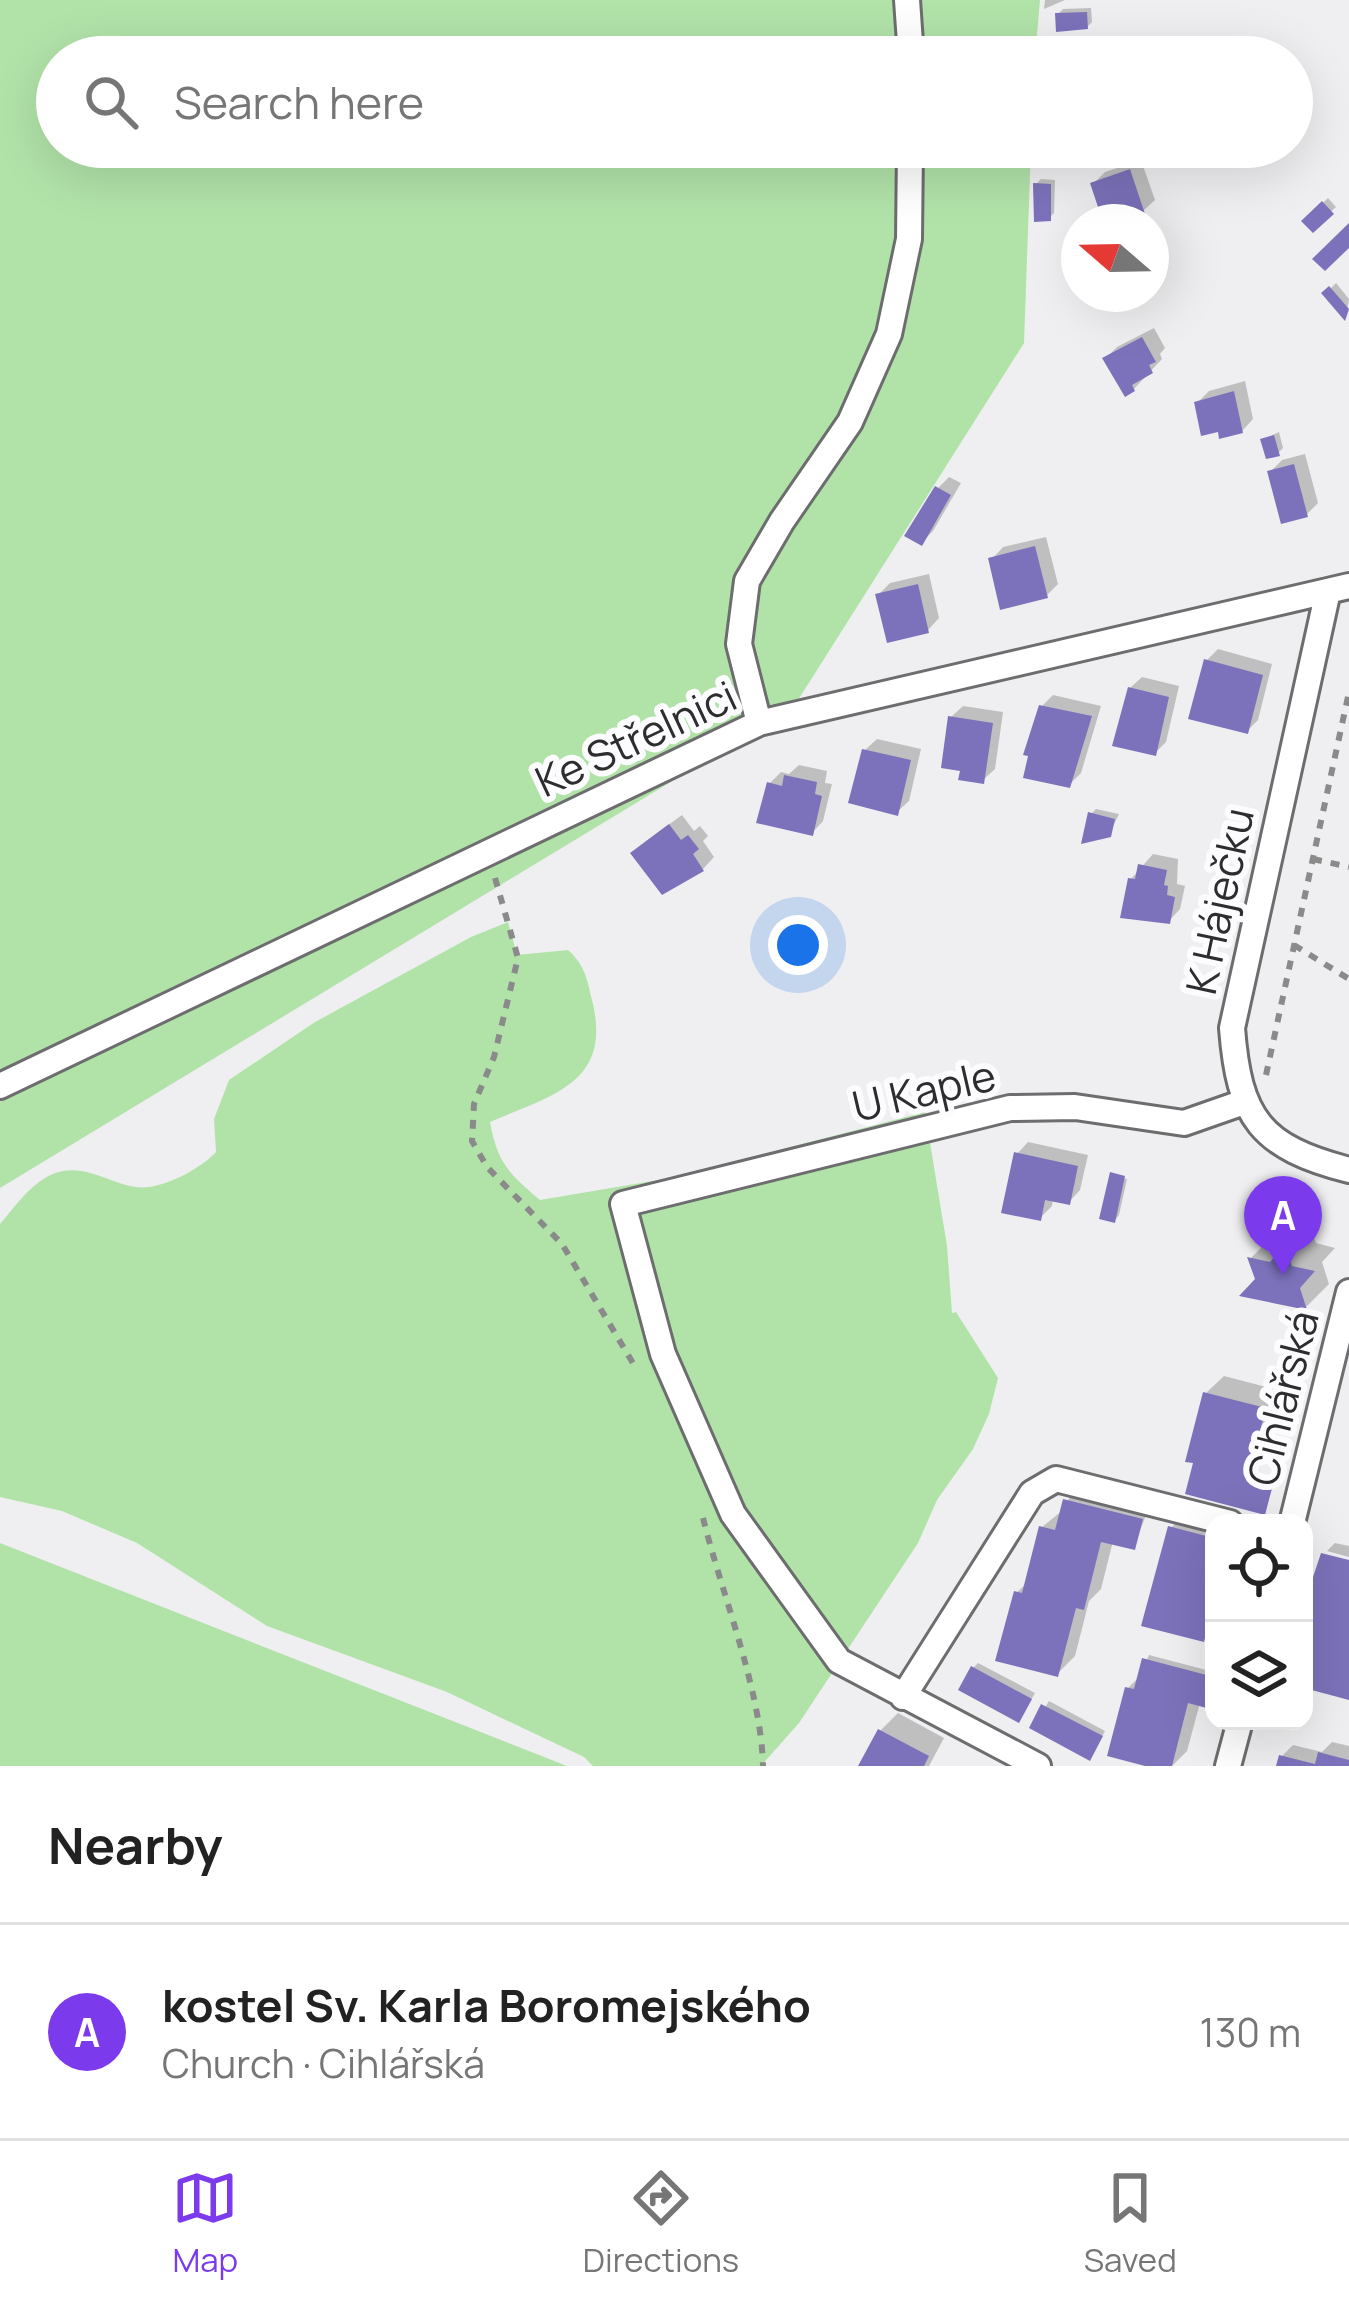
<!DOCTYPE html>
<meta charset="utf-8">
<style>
:root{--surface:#fff;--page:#f2f2f2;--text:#222;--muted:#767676;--line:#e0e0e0;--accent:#7c3aed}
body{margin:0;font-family:Manrope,sans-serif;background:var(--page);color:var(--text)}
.controls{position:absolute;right:36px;bottom:36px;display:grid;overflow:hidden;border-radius:24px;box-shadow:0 12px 48px #0002}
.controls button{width:108px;height:108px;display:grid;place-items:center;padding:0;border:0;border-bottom:3px solid var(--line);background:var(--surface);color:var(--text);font:60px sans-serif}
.compass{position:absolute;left:1061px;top:204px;width:108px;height:108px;border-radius:50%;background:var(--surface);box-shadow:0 12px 48px #0002;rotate:290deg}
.you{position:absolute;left:798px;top:945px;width:42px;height:42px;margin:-30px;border:9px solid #fff;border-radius:50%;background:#1a73e8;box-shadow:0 0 0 18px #1a73e833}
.badge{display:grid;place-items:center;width:78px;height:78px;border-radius:50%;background:var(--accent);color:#fff;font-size:39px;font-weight:700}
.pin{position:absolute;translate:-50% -99px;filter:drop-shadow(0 3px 6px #0008)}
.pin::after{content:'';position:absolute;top:63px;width:42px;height:36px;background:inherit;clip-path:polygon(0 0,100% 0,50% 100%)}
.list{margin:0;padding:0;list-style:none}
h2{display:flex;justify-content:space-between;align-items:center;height:156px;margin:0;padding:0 48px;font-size:51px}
h2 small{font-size:39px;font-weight:400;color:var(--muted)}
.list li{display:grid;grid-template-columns:78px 1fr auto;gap:36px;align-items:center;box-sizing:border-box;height:216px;padding:0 48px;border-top:3px solid var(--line)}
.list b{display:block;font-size:45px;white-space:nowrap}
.list p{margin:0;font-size:39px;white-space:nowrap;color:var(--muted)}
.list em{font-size:39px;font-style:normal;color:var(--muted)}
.icon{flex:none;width:66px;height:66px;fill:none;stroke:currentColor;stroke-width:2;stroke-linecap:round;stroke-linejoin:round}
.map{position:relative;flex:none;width:1349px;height:1766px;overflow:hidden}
.search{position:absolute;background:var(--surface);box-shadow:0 12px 48px #0002;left:36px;right:36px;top:36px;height:132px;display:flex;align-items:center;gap:30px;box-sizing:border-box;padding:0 42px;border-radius:66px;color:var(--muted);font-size:45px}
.sheet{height:372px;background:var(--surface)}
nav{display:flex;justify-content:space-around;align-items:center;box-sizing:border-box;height:168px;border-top:3px solid var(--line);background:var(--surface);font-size:33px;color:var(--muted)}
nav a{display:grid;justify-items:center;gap:6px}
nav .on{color:var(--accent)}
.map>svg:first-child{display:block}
.green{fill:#b1e3a9}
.shadow{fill:#0003}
.building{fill:#7c72bb}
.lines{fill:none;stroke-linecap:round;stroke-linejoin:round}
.street-casing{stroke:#6d6d6f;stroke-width:30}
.path{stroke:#8a8a8b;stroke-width:6;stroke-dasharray:9 9;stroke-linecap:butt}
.street{stroke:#fff;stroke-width:24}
.labels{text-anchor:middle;stroke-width:12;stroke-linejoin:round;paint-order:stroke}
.street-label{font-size:42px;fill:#2d2d2e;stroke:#fcfcff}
</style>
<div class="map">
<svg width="1349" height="1766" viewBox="0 0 1349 1766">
<rect width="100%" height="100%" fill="#efeff1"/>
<!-- green -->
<path class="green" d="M0 0H1040L1035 57H57V147H1031L1024 343 793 708 0 1188Z
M508 922 517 955 568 950C585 965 587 979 592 1000 613 1083 552 1095 490 1122 497 1162 509 1174 540 1200L676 1177 925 1112 947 1246 952 1313 956 1312 998 1378 989 1414 973 1449 937 1500 918 1543 799 1723 761 1766H593L584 1757 447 1692 267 1626 137 1543 62 1511 0 1497V1224C12 1210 24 1193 39 1182 81 1151 113 1192 149 1187 171 1184 201 1168 216 1152L214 1119 229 1080 315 1022 471 937Z
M0 1543 567 1766H0Z"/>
<!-- shadow -->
<path class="shadow" d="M1045 0H1065L1044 9Z
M1091 8 1092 22 1087 27 1058 14 1063 9Z
M1109 48 1110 57H1072L1074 55Z
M1141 160 1155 200 1143 211 1106 222 1093 184 1105 172Z
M1041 179 1055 180 1054 213 1049 218 1036 184Z
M1328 198 1336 207 1313 229 1305 221Z
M1336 283 1349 299 1346 316 1326 293Z
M1154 328 1165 348 1160 354 1162 359 1134 389 1106 358 1117 347Z
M1245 381 1253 419 1242 431 1197 403 1209 391Z
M1279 432 1283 448 1278 453 1264 439Z
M1305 454 1318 503 1307 514 1270 472 1282 460Z
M949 477 961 483 933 531 922 542 938 488Z
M1046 537 1058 584 1046 596 992 559 1003 547Z
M929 574 939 618 928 630 878 595 890 583Z
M1218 649 1272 664 1258 720 1247 731 1206 661Z
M1142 677 1179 686 1166 742 1155 753 1130 688Z
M1053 695 1101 706 1081 773 1069 785 1041 707Z
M963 706 1003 712 995 769 983 780 951 717Z
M877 739 921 749 909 801 897 812 865 750Z
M799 765 827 771 825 783 832 784 823 821 812 833 769 784 781 772 789 774Z
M1096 809 1119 814 1109 835 1091 814Z
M682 815 694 831 700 826 708 836 703 841 714 857 703 869 663 891 645 842Z
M1153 854 1178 859 1177 884 1185 886 1180 909 1169 921 1131 879Z
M1028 1142 1088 1155 1080 1190 1069 1202 1053 1199 1052 1206 1040 1218 1017 1154Z
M1112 1176 1127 1179 1119 1215 1115 1220Z
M1309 1225 1316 1243 1335 1248 1322 1262 1329 1284 1306 1307 1258 1279 1251 1258 1274 1235 1295 1239Z
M1224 1376 1282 1391 1265 1457 1249 1472 1276 1479 1264 1511 1206 1393Z
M1071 1495 1146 1515 1134 1547 1113 1541 1101 1589 1089 1601 1075 1656 1057 1674 1016 1593 1028 1582 1042 1527 1063 1510Z
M1176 1523 1214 1533V1628L1203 1639 1171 1528Z
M1335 1543 1349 1546V1557L1327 1551Z
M1149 1655 1214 1672V1705L1200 1703 1187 1751 1172 1766H1157L1128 1688 1140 1676Z
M978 1663 1035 1693 1023 1714 973 1668Z
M1049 1701 1105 1731 1094 1752 1033 1727Z
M898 1713 944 1738 929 1766H861L880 1731Z
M1332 1742 1349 1746V1766H1279L1282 1756 1293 1745 1322 1752Z"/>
<!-- building -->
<path class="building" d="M1087 12 1088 29 1056 32 1055 13Z
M1048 147H1090V148L1034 167 1035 151Z
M1130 169 1145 214 1119 222H1103L1090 183Z
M1033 183 1051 184V221L1034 222Z
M1322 201 1334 214 1313 233 1301 221Z
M1349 223V248L1325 271 1312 259Z
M1329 286 1349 309 1345 321 1321 293Z
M1142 337 1156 362 1149 365 1153 373 1132 385 1135 391 1125 397 1102 358Z
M1234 391 1243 433 1219 439 1218 432 1201 436 1194 402Z
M1274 435 1280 456 1266 459 1260 439Z
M1294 464 1308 517 1281 524 1267 471Z
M935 486 951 495 922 546 904 536Z
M1035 546 1048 598 1000 610 988 558Z
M918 584 929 633 887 643 875 594Z
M1204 659 1263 675 1248 734 1188 719Z
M1128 687 1169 697 1156 756 1112 746Z
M1039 705 1092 716 1070 788 1023 778 1028 756 1023 755Z
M948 716 993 723 984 784 958 780 960 771 941 768Z
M862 749 911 760 898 816 848 803Z
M784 775 817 782 815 794 822 796 813 836 756 823 767 782 782 786Z
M1088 812 1115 819 1111 837 1081 844Z
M669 824 681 840 688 835 699 849 693 854 704 871 662 895 630 853Z
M1138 864 1167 870 1164 885 1168 886 1167 895 1175 897 1170 924 1120 918 1128 878 1135 879Z
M1014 1152 1078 1166 1070 1205 1045 1200 1041 1221 1001 1213Z
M1110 1172 1125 1176 1115 1223 1099 1219Z
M1285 1245 1292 1266 1315 1271 1300 1288 1307 1310 1239 1296 1255 1279 1247 1257 1270 1262Z
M1203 1392 1266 1408 1248 1478 1273 1484 1265 1515 1185 1494 1193 1463 1185 1462Z
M1063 1499 1143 1519 1135 1550 1101 1542 1084 1610 1076 1608 1058 1677 995 1661 1014 1591 1022 1593 1039 1526 1055 1530Z
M1168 1526 1214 1538V1604L1204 1642 1141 1626Z
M1321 1553 1349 1560V1700L1304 1688V1604Z
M1142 1658 1214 1677V1710L1188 1703 1172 1766H1145L1107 1756 1125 1687 1134 1689Z
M971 1666 1032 1699 1019 1723 958 1690Z
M1041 1704 1103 1736 1090 1761 1029 1728Z
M878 1729 929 1756 924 1766H858Z
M1318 1752 1349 1760V1766H1276L1279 1755 1315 1764Z"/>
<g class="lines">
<defs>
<path id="street" d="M907 0 911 57
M1328 591 1232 1028C1239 1118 1260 1147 1349 1170
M759 723 739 644 747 581 782 521 850 422 889 334 909 239 910 147
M0 1086 759 723 1349 586
M1292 1523 1349 1292
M903 1697 1032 1493 1056 1479 1230 1523
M1038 1766 839 1661 733 1514 663 1354 623 1204 1010 1108 1075 1107 1184 1123 1244 1102
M1228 1766 1240 1721"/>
</defs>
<!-- street casing -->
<use href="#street" class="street-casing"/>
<!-- path -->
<path class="path" d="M1313 859 1349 867
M495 878 518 958 494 1057 474 1104 472 1141 487 1167 562 1244 637 1370
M1294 945 1349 979
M1266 1075 1349 692
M703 1518C722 1595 761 1689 763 1766"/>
<!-- street -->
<use href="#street" class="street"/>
</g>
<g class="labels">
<!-- street labels -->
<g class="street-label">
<text transform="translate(636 739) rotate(-25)" y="15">Ke Střelnici</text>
<text transform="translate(1220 901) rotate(-78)" y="15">K Háječku</text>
<text transform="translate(924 1091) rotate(-13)" y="15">U Kaple</text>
<text transform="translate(1283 1398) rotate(-76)" y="15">Cihlářská</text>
</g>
</g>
</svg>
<div class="controls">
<button><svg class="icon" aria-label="locate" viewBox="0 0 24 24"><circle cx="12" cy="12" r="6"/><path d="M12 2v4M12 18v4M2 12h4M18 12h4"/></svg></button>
<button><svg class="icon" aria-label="layers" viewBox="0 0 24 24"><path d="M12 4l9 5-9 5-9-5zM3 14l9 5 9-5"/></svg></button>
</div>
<svg class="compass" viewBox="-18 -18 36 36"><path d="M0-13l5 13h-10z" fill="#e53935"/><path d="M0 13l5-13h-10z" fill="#767676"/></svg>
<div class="you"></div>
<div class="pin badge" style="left:1283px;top:1275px">A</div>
<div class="search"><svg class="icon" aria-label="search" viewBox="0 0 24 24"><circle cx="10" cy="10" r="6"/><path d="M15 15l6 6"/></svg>Search here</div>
</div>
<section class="sheet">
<h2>Nearby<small></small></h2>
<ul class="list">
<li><span class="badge">A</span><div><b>kostel Sv. Karla Boromejského</b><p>Church · Cihlářská</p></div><em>130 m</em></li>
</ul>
</section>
<nav>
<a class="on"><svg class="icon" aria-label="map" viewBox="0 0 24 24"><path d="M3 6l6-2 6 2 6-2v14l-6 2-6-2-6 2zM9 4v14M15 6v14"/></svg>Map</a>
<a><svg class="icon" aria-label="directions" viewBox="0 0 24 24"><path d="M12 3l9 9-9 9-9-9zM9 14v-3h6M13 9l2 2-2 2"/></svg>Directions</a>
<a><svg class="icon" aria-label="saved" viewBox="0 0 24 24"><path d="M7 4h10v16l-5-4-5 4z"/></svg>Saved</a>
</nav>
